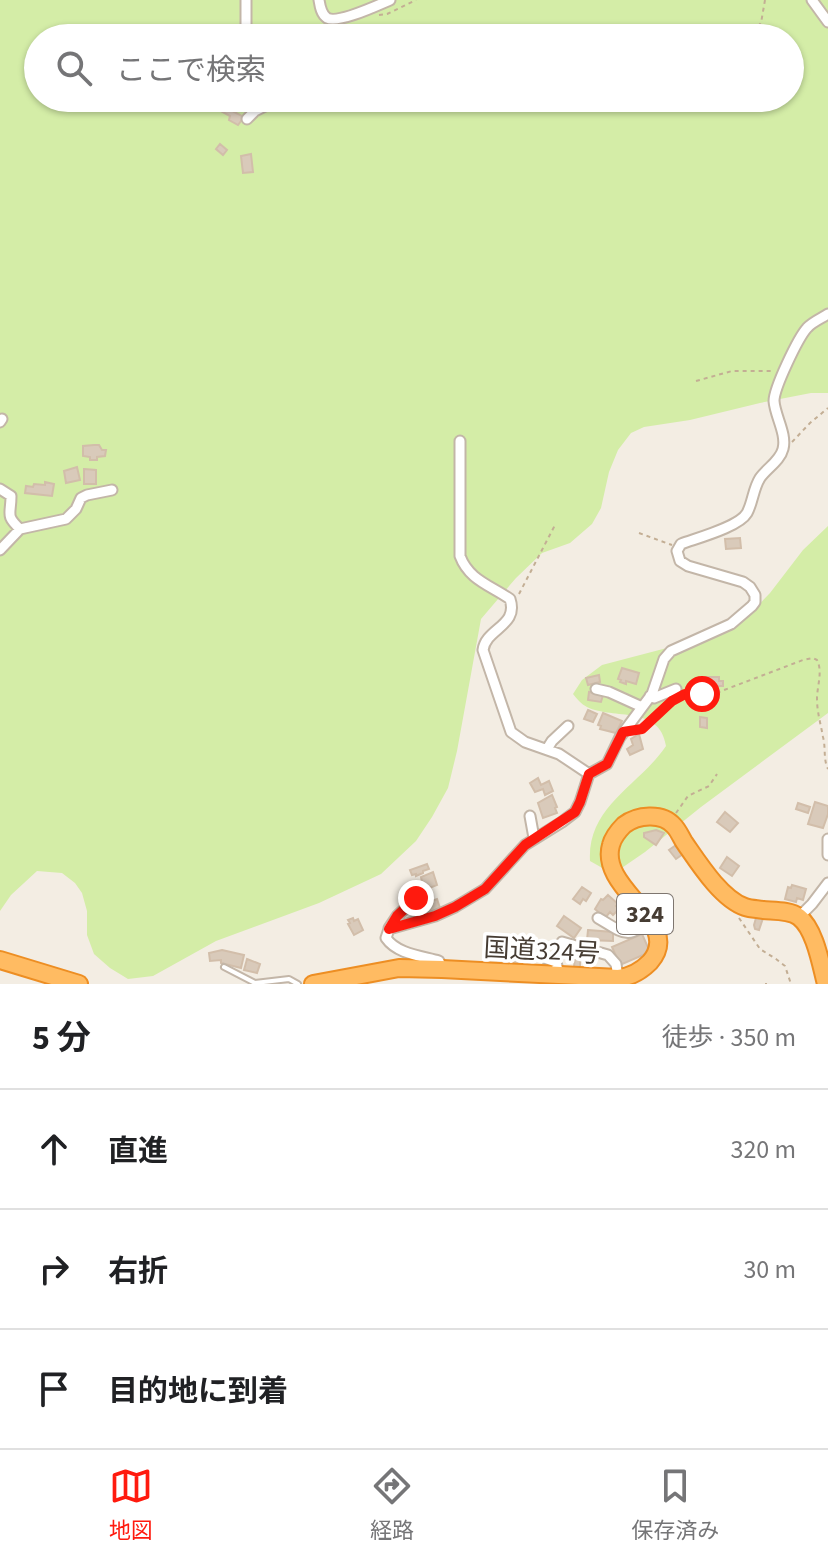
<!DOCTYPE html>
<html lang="ja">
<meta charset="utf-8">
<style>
:root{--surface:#fff;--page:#f2f2f2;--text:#202124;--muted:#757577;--line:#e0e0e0;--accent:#ff1a0e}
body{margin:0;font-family:"Source Sans 3","Noto Sans JP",sans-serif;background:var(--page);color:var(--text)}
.stop{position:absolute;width:24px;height:24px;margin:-18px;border:6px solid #ff1a0e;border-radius:50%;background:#fff}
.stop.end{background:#ff1a0e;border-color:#fff;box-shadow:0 2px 8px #0008}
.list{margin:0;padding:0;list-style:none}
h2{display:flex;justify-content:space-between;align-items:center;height:104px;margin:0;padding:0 32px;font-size:34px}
h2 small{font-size:26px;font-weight:400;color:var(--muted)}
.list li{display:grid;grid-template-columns:52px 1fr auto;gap:24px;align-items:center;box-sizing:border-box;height:120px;padding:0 32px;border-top:2px solid var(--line)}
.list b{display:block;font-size:30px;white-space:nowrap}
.list em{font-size:26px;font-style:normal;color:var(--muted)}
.icon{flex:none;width:44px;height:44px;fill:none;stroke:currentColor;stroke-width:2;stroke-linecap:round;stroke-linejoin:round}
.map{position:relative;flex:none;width:828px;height:984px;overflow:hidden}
.search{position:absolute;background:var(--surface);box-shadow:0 2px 6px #0004;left:24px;right:24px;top:24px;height:88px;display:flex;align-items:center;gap:20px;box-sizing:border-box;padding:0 28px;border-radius:44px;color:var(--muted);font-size:30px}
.sheet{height:464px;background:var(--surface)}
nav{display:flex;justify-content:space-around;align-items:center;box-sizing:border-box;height:112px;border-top:2px solid var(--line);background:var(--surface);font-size:22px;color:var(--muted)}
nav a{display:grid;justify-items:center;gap:4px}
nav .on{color:var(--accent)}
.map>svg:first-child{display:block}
.green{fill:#d4eda7;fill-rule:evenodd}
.building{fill:#d9caba;stroke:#d2beaa;stroke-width:2}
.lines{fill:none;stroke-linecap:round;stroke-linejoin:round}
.lane-casing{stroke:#c3b6a8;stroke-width:8}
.street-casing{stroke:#c3b6a8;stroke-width:13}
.highway-casing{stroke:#ed8e23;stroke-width:20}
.path{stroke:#c3ae94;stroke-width:2;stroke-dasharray:4 4;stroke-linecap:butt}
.lane{stroke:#fff;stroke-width:4}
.street{stroke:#fff;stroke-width:9}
.highway{stroke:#ffbb62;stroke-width:16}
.route{stroke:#ff1a0e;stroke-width:10}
.labels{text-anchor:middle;stroke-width:7;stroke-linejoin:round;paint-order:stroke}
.shield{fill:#fff;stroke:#7e7670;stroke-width:2}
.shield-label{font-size:24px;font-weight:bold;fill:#463c33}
.street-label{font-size:26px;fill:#463c33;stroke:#fff}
</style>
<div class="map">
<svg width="828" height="984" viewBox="0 0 828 984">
<rect width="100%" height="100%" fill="#f3ede3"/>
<!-- green -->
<path class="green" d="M0 0H828V393H811L760 403 690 420 644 427 631 433 618 450 609 472 601 508 592 524 570 543 542 553 516 578 481 619 457 751 448 788 432 817 416 841 381 874 319 903 216 941 153 976 128 979 110 968 94 954 87 935V911L82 893 75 883 62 873 37 871 11 895 0 911ZM38 38H790V98H38Z
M828 526V713L701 807 645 852 613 874 590 861C587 806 639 786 666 746 660 705 614 720 587 707 581 704 577 699 573 694L582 680 602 665 724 633 745 619 770 593 803 550Z"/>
<!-- building -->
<path class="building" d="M221 105 244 117 238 125 229 120 230 116 219 110Z
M220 144 227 150 223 155 216 149Z
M251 154 253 172 243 173 241 156Z
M94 445H99L102 450H106L105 456 97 457V460H90V457L83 456V446Z
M77 467 80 480 66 483 64 471Z
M84 469 96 470V484H84Z
M45 482 54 484 52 496 25 493 26 486 33 487 34 484 45 485Z
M740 538 741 548 726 549 725 539Z
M622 668 639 673 636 684 626 681V684L620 682 621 680 618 679Z
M599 675 600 682 588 685 586 678Z
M707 677H719V681H723V686H717V692H707Z
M696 680 706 682 705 691 689 690 690 683 696 684Z
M589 692 603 695 601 702 588 700Z
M588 710 597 714 593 722 584 719Z
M603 713 622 721 616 733 600 729 601 726 598 725Z
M700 717 707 718V728L700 727Z
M639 734 643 749 630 755 627 749 633 745 631 739Z
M538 778 541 785 549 781 553 791 545 795 543 789 535 792 530 783Z
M552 795 557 807 555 808 557 813 543 818 538 803Z
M815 802 828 806V814L823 828 808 824Z
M798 803 810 807 808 813 796 809Z
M725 812 738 823 730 832 717 822Z
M656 830 664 833 656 845 644 837V833Z
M676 845 683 854 676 859 669 850Z
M727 857 739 866 732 876 720 868Z
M427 864 429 869 423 871V873L416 876V874L412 875 410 870Z
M433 872 437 885 427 889 425 886 423 887 421 877Z
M792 885 806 889 803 900 797 898 796 902 785 899 788 887 791 888Z
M582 887 591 893 586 901 583 899 580 904 573 899Z
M428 893 432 901 437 899 440 908 425 915 424 913 421 914 419 904 424 902 422 896Z
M608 895 618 904 616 906 619 909 613 915 610 912 605 918 595 909 601 899 603 900Z
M564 916 581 928 574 938 557 926Z
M353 918 354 921 358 919 363 930 354 935 348 924 350 923 348 920Z
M756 918H763L759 930 755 929 754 925Z
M588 930 613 932V941L587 940Z
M642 934 650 952 620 965 612 947Z
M222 950 244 955 241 968 221 963V960L210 961 209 953Z
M515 951 531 954 530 965 505 963Z
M575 954H580V968H574Z
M247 959 260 964 257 973 244 970Z"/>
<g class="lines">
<defs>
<path id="lane" d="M224 967 255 983 289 979 298 984"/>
<path id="street" d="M319 0C320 6 321 14 327 18 338 24 378 5 390 0
M812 0 828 22
M246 38V0
M247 119 255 111 273 102 275 98
M0 422 2 419
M460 441V556C469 580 490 585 510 599 519 626 486 628 483 650L511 732 525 742 559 754 589 774
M0 489 11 496C11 515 5 515 20 529
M0 550 20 529 66 519 76 509 81 498 87 495 112 490
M596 689 609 692 642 707
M650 696 654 698 676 689
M547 749 552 741 568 726
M530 816 534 838
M828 839V855
M799 917 812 904 828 883
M598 918C621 931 629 943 649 918
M389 928 397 916 416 898
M562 942 608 955 616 964 618 978
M547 959 556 962 559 975
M442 969 439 961C421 956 397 954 386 938L389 929 435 916 455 907 485 889 525 845 562 822 575 812 580 802 589 774 607 764 620 737 652 694 664 659 671 651 731 624 752 606 755 602V595L750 587 743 582 688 566 680 561 677 551 681 544C697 538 739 527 747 513 753 502 753 489 760 478 767 468 780 461 783 449 787 434 775 416 774 401 774 388 798 338 807 328 812 322 822 318 828 314"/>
<path id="highway" d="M0 960 79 984
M313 984 399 968 442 969 618 978C631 977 641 971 650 962 685 922 598 890 611 845 613 837 618 831 624 825 637 815 662 812 674 826 678 830 681 837 684 842 698 862 721 899 745 907 751 909 758 909 763 910 774 911 790 910 799 917 815 929 821 965 826 984"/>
</defs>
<!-- lane casing -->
<use href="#lane" class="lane-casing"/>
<!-- street casing -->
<use href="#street" class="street-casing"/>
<!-- highway casing -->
<use href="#highway" class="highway-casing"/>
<!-- path -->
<path class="path" d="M379 15 387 14 416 0
M747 38 761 23 765 0
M753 111 749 108 754 98
M696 381 732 371H773
M792 442 810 423 828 408
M639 533 672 545
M519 594 555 525
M685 694 711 695 803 660 813 658 817 660C823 672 817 686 817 699 817 712 821 725 823 737 826 748 823 759 828 769
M635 731 642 729 673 700
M676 813 688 796 709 786 717 774
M739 918 760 949 776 959 785 966 791 984
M766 984V983"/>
<!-- lane -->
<use href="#lane" class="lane"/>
<!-- street -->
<use href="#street" class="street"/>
<!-- highway -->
<use href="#highway" class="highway"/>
</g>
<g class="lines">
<!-- route -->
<path class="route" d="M416 898 397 916 389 929 435 916 455 907 485 889 525 845 575 812 580 802 589 774 607 764 623 732 642 729 672 701 685 694H702"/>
</g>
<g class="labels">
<!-- shield labels -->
<rect class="shield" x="617" y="894" width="56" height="40" rx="6"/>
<g class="shield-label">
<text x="645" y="922">324</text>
</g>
<!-- street labels -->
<g class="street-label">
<text transform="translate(542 950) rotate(3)" y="9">国道324号</text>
</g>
</g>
</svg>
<div class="stop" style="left:702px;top:694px"></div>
<div class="stop end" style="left:416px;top:898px"></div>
<div class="search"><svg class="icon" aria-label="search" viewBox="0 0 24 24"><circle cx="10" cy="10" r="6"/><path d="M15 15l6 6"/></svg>ここで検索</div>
</div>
<section class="sheet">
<h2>5 分<small>徒歩 · 350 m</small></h2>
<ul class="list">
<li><svg class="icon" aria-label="ahead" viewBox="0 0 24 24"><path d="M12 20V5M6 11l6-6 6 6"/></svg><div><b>直進</b></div><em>320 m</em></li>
<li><svg class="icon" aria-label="right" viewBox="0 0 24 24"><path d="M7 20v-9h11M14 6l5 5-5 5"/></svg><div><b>右折</b></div><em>30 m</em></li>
<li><svg class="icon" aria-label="arrive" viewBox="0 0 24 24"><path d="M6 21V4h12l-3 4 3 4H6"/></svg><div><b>目的地に到着</b></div></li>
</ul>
</section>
<nav>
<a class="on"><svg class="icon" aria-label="map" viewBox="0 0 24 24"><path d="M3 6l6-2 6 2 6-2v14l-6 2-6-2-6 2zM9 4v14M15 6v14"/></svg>地図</a>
<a><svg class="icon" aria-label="directions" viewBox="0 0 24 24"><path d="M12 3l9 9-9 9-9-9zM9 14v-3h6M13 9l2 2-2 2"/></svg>経路</a>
<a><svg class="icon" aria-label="saved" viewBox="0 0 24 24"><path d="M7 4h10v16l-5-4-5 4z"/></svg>保存済み</a>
</nav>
